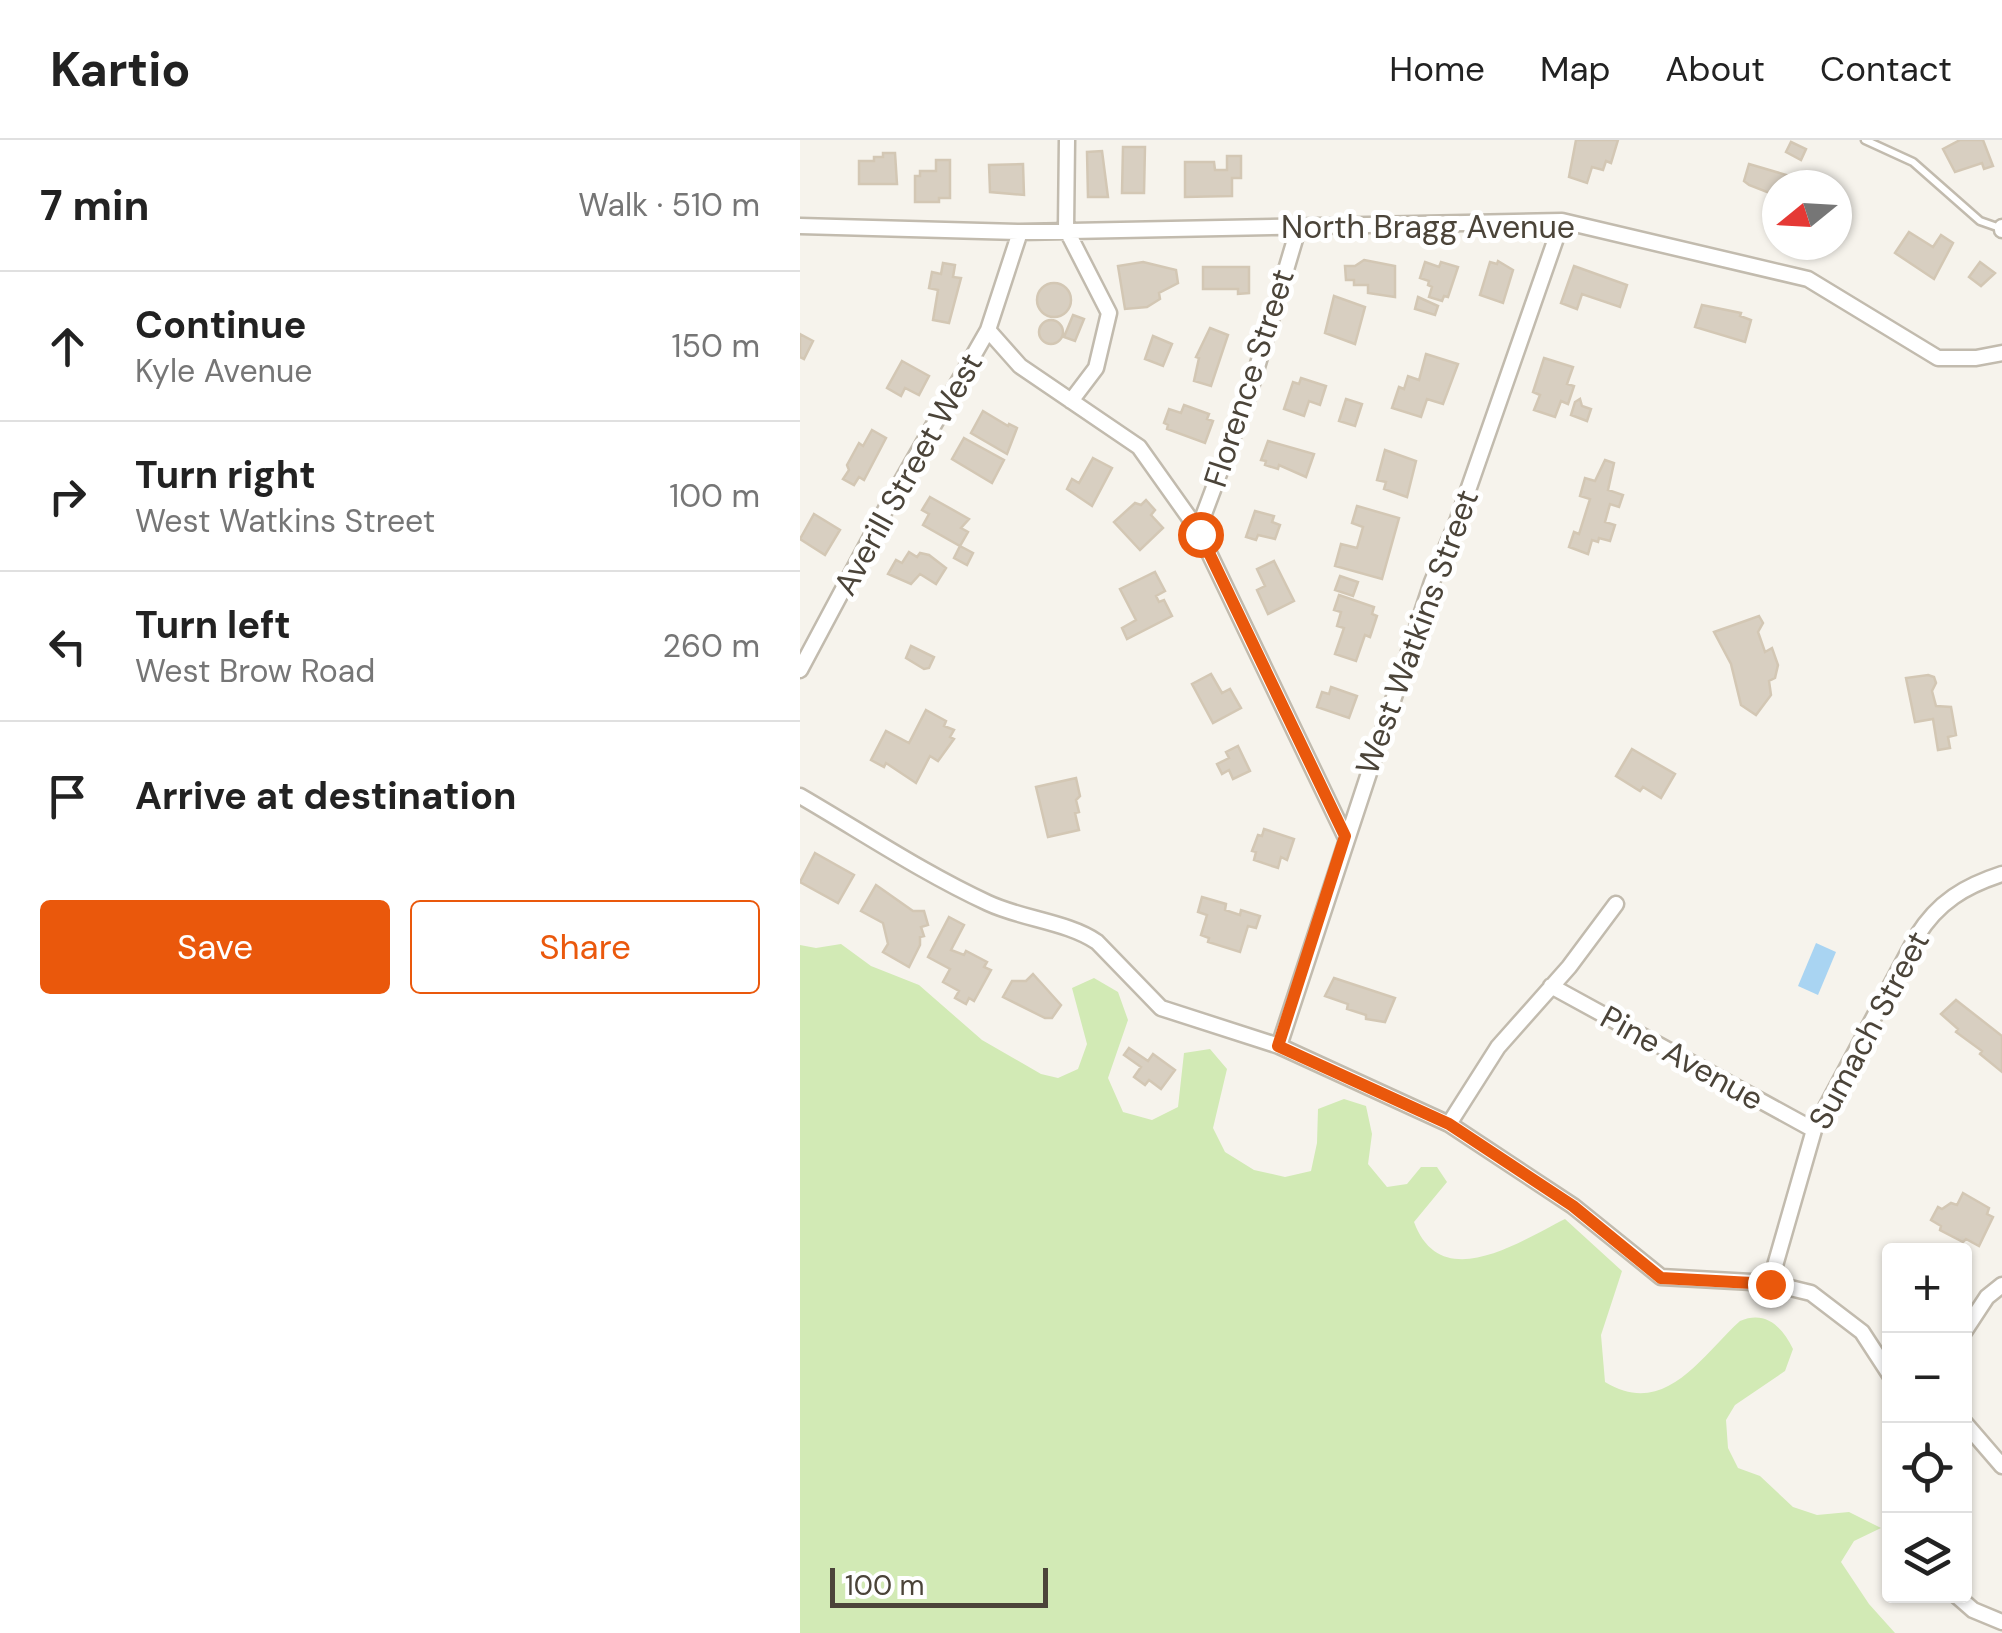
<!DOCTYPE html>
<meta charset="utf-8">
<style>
:root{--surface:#fff;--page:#f6f6f6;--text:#222;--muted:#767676;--line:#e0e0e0;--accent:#ea580c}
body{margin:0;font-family:"DM Sans",sans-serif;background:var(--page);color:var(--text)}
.controls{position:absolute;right:30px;bottom:30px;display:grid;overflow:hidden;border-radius:10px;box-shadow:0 2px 8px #0004}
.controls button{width:90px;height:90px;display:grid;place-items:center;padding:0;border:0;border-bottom:2px solid var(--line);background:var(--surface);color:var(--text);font:50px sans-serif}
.compass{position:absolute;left:962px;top:30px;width:90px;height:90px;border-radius:50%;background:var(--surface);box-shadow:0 2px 8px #0004;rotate:252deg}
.scale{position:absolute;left:30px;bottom:25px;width:218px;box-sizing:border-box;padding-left:10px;border:5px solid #4b4439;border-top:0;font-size:28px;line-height:35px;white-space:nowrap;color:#4b4439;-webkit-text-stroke:8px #fff;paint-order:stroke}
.stop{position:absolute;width:30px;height:30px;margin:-22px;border:8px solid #ea580c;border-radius:50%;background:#fff}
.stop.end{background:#ea580c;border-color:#fff;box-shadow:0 2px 10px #0008}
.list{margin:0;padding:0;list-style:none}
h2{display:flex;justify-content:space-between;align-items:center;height:130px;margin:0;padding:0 40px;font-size:42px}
h2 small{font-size:32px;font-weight:400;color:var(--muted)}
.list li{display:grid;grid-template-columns:65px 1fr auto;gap:30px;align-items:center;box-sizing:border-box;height:150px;padding:0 40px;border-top:2px solid var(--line)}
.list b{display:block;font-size:38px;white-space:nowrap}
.list p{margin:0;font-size:32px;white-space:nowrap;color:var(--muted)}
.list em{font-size:32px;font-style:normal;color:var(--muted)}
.actions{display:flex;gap:20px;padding:30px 40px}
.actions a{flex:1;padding:22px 0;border:2px solid var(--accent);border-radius:10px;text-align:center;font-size:35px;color:var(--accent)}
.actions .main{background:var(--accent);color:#fff}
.icon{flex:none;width:55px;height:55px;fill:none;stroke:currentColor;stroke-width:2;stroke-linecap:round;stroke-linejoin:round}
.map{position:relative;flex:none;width:1202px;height:1493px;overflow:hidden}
header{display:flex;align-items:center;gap:60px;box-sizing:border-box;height:140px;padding:0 50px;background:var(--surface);border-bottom:2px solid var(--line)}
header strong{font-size:48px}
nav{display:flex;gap:55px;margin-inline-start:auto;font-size:35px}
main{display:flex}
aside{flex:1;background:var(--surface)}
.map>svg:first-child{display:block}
.green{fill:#d2eab5}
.water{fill:#a9d4f2}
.building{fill:#d8cfc1;stroke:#d3c7b4;stroke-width:2.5}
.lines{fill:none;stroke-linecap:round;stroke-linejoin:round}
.service-casing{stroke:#c2bbae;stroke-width:11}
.minor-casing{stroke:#c2bbae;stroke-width:19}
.service{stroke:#fff;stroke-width:6}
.minor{stroke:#fff;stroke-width:14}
.route{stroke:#ea580c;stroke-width:12}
.labels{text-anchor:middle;stroke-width:10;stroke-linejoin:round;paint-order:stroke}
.street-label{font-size:32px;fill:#4b4439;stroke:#fff}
</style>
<header>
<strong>Kartio</strong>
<nav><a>Home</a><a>Map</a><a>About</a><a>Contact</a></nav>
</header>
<main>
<aside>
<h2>7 min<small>Walk · 510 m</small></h2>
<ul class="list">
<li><svg class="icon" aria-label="ahead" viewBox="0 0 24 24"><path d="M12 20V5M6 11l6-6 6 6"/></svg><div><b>Continue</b><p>Kyle Avenue</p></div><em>150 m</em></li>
<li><svg class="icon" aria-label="right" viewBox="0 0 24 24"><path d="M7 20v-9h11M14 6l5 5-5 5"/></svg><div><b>Turn right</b><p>West Watkins Street</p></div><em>100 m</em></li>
<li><svg class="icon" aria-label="left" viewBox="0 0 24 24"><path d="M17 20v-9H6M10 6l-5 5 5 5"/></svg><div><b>Turn left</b><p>West Brow Road</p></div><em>260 m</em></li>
<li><svg class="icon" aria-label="arrive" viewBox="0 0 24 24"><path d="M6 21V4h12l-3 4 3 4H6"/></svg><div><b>Arrive at destination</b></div></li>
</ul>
<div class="actions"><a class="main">Save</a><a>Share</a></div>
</aside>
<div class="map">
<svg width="1202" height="1493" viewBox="0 0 1202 1493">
<rect width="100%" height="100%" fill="#f6f3ec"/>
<!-- green -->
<path class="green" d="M41 804 71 826 119 845 182 900 241 934 258 938 278 929 287 904 272 848 294 838 318 852 328 880 308 938 323 972 352 980 378 967 384 913 410 909 427 929 413 988 425 1012 454 1030 485 1037 511 1031 517 1003 518 969 544 959 566 966 572 994 568 1024 587 1047 607 1044 621 1027H637L647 1042 614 1082C641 1155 719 1102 765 1079L822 1131 801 1195 805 1242C865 1279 901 1216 940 1181 965 1170 982 1186 993 1209L985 1231 935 1265 926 1280 928 1308 938 1328 960 1336 993 1367 1017 1375 1049 1372 1081 1388 1054 1401 1041 1422 1069 1464 1095 1493H0V805L16 808Z"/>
<!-- water -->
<path class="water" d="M1016 803 1036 812 1018 855 998 846Z"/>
<!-- building -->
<path class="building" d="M776 0H818L811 23 806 21 803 30 792 27 787 43 769 37Z
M1160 0H1183L1193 26 1184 29 1182 23 1155 32 1143 9Z
M991 2 1006 9 1001 20 986 12Z
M323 7H345L344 53H322Z
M302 11 308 57H288L287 12Z
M83 13H95L97 44H59V21H74V17H83Z
M427 16H441V38H432V56L385 57V22H414L415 30H427Z
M136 20H150V58H139V62H115V36H120V31H136Z
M223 24 224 55 190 52 189 25Z
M949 24 993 37 990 45H977V56L949 45 944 41Z
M1109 92 1133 107 1141 95 1153 103 1134 139 1095 113Z
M564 120 595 126V157L568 153V145H554V140H546L545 126H555Z
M698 121 713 130 703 163 680 155 690 122 697 124Z
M343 122 376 130 378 143 359 153 360 159 347 167 325 169 318 126Z
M625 122 639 127 641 122 658 127 648 157 644 156 642 161 629 157 632 147 628 145 629 141 620 138Z
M1180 122 1195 133 1181 146 1169 137Z
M143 123 155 125 153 137 161 138 149 183 133 180 138 150 129 148 132 132 141 134Z
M774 126 827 145 820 167 782 154 777 169 761 163Z
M403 127H449V153L438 154V149H403Z
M237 160a17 17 0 1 1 34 0a17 17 0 1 1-34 0Z
M534 156 565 167 555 204 525 193Z
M618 157 638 166 635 175 615 169Z
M902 165 941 173 940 176 951 180 945 202 895 187Z
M273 175 284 179 275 201 264 197Z
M239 192a12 12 0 1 1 24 0a12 12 0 1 1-24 0Z
M410 188 428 195 411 246 394 241 399 218 396 217Z
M0 194 13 201 4 219 0 217Z
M353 196 372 204 363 226 345 219Z
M626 214 658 224 643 264 627 259 621 277 592 268 599 247 604 249 608 236 619 240Z
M744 218 773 227 767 244 774 246 768 264 761 261 755 277 734 270 740 255 733 252Z
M102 221 129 236 119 255 105 248 101 256 87 248Z
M501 238 526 246 520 265 509 261 504 276 484 269 493 242 499 244Z
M546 259 562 264 555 286 539 281Z
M780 259 782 266 791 269 787 281 771 275 775 262Z
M384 265 409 274 407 279 413 281 405 303 367 289 368 285 364 283 369 269 381 273Z
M183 271 208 286 209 284 217 288 207 314 171 293Z
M72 290 86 298 64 340 59 337 54 345 43 339 49 330 47 325 59 303 63 306Z
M164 298 204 320 192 343 152 319Z
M468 301 514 314 506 337 479 325 478 329 465 325 466 321 461 320Z
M585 310 616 321 607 357 584 349 586 342 577 340Z
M293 318 312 328 292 366 267 349 272 339 279 343Z
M805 320 814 323 808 350 823 355 819 367 810 364 805 382 815 385 810 401 799 398 798 402 792 400 788 414 769 407 774 392 779 394 790 359 780 356 785 338 795 341Z
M130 357 169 379 161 388 168 392 160 406 123 385 129 374 122 370Z
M346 360 355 370 351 375 363 388 340 410 314 382 335 363 341 365Z
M557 366 599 378 582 439 535 426 541 404 557 408 563 387 552 383Z
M455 371 474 376 472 382 480 385 475 399 458 395 456 400 446 397Z
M14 374 40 390 25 415 0 399Z
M160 406 173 413 167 425 154 418Z
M109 412 117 417 120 413 129 415 146 428 136 444 120 434 111 444 88 434 96 420 102 423Z
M474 421 494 461 468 474 457 450 465 446 457 429Z
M355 432 365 451 356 456 359 462 364 460 372 476 327 499 322 488 336 480 320 449Z
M540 436 558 442 553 456 535 450Z
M539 455 574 467 572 474 577 476 570 497 565 495 556 521 535 514 544 488 537 486 541 472 534 470Z
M959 476 963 483 958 492 965 512 972 508 978 525 975 538 969 541 971 555 956 575 941 565 931 524 914 492Z
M111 506 134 517 129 528 124 529 106 518Z
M411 534 422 553 430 549 441 568 413 583 392 544Z
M1128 535 1134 537 1136 543 1132 551 1136 566 1151 567 1156 595 1148 597 1150 608 1138 610 1133 579 1115 582 1106 538Z
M531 547 557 556 549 578 517 567 522 552 529 554Z
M126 570 146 581 144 586 154 590 150 597 154 599 138 621 130 616 116 643 86 623 84 627 71 620 86 591 109 603Z
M438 606 450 631 433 639 429 630 422 634 417 624 429 618 426 612Z
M832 609 875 634 861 658 843 647 840 651 816 636Z
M276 638 280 656 276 660 279 672 275 673 279 690 248 697 236 647Z
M464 689 494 699 487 720 481 717 478 728 454 720 456 712 452 711 458 695 462 696Z
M15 713 54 735 38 763 0 742Z
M76 745 113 771H124L128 785 121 787 124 796 120 797V805L109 827 83 812 88 804 83 783 61 771Z
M402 757 426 764 425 770 440 775 441 770 460 776 456 788 448 786 440 812 408 802 409 798 401 795 407 775 398 772Z
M149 777 164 785 151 810 164 815 166 811 187 822 184 827 191 830 174 861 169 858 166 864 155 858 159 851 143 842 150 829 128 817Z
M233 834 261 865 252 878H245L203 857 212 841H226Z
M534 838 595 858 585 882 566 879V875L547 869 548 864 525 856Z
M1156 860 1202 896V932L1180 914 1182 911 1156 892 1158 889 1141 874Z
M329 908 348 921 353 914 375 930 361 949 349 940 345 945 334 937 341 927 324 915Z
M1163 1053 1189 1068 1187 1074 1193 1077 1179 1106 1166 1099 1163 1102 1140 1090 1141 1086 1131 1080 1138 1067 1142 1069 1151 1063 1157 1065Z"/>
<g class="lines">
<defs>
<path id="service" d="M1065 0 1113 22 1180 81 1200 88"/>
<path id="minor" d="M267 0 266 89 309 173 296 228 271 261
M0 86 220 92 762 81 1008 139 1138 218H1176L1202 213
M1202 87V90
M220 92 188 190 220 226 339 307 398 390 545 696
M398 390 449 254 499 86
M0 530 88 365 188 190
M0 656C62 692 123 733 188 763 222 779 268 782 297 802L361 868 479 906 649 984 773 1066 861 1137 970 1143 1011 1153 1062 1192 1090 1235
M751 846 1014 990
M479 906 632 442 658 379 762 81
M649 984 698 907 769 827 816 764
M970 1143 1014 990 1117 796C1138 762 1165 746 1202 734
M1164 1192 1187 1157 1202 1145
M1164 1282 1202 1326
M1157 1456 1173 1470 1202 1482"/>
</defs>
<!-- service casing -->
<use href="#service" class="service-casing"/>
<!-- minor casing -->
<use href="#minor" class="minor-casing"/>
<!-- service -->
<use href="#service" class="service"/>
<!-- minor -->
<use href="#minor" class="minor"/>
</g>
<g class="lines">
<!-- route -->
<path class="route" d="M400 394 545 696 478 906 649 984 773 1066 861 1138 970 1144"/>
</g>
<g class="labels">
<!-- street labels -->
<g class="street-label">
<text x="628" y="98">North Bragg Avenue</text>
<text transform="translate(449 238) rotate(-72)" y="11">Florence Street</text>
<text transform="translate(108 334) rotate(-61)" y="11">Averill Street West</text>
<text transform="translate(617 492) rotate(-70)" y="11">West Watkins Street</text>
<text transform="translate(1069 890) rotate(-62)" y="11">Sumach Street</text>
<text transform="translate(882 918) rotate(29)" y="11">Pine Avenue</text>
</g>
</g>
</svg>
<div class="controls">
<button>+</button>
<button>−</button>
<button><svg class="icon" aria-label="locate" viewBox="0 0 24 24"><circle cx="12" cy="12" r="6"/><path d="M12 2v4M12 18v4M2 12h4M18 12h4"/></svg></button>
<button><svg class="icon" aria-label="layers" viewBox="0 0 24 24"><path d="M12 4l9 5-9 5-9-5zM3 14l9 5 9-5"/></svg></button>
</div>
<svg class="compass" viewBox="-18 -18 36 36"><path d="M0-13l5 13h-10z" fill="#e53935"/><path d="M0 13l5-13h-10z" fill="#767676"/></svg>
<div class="scale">100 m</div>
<div class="stop" style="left:400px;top:394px"></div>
<div class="stop end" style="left:970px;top:1144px"></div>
</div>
</main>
